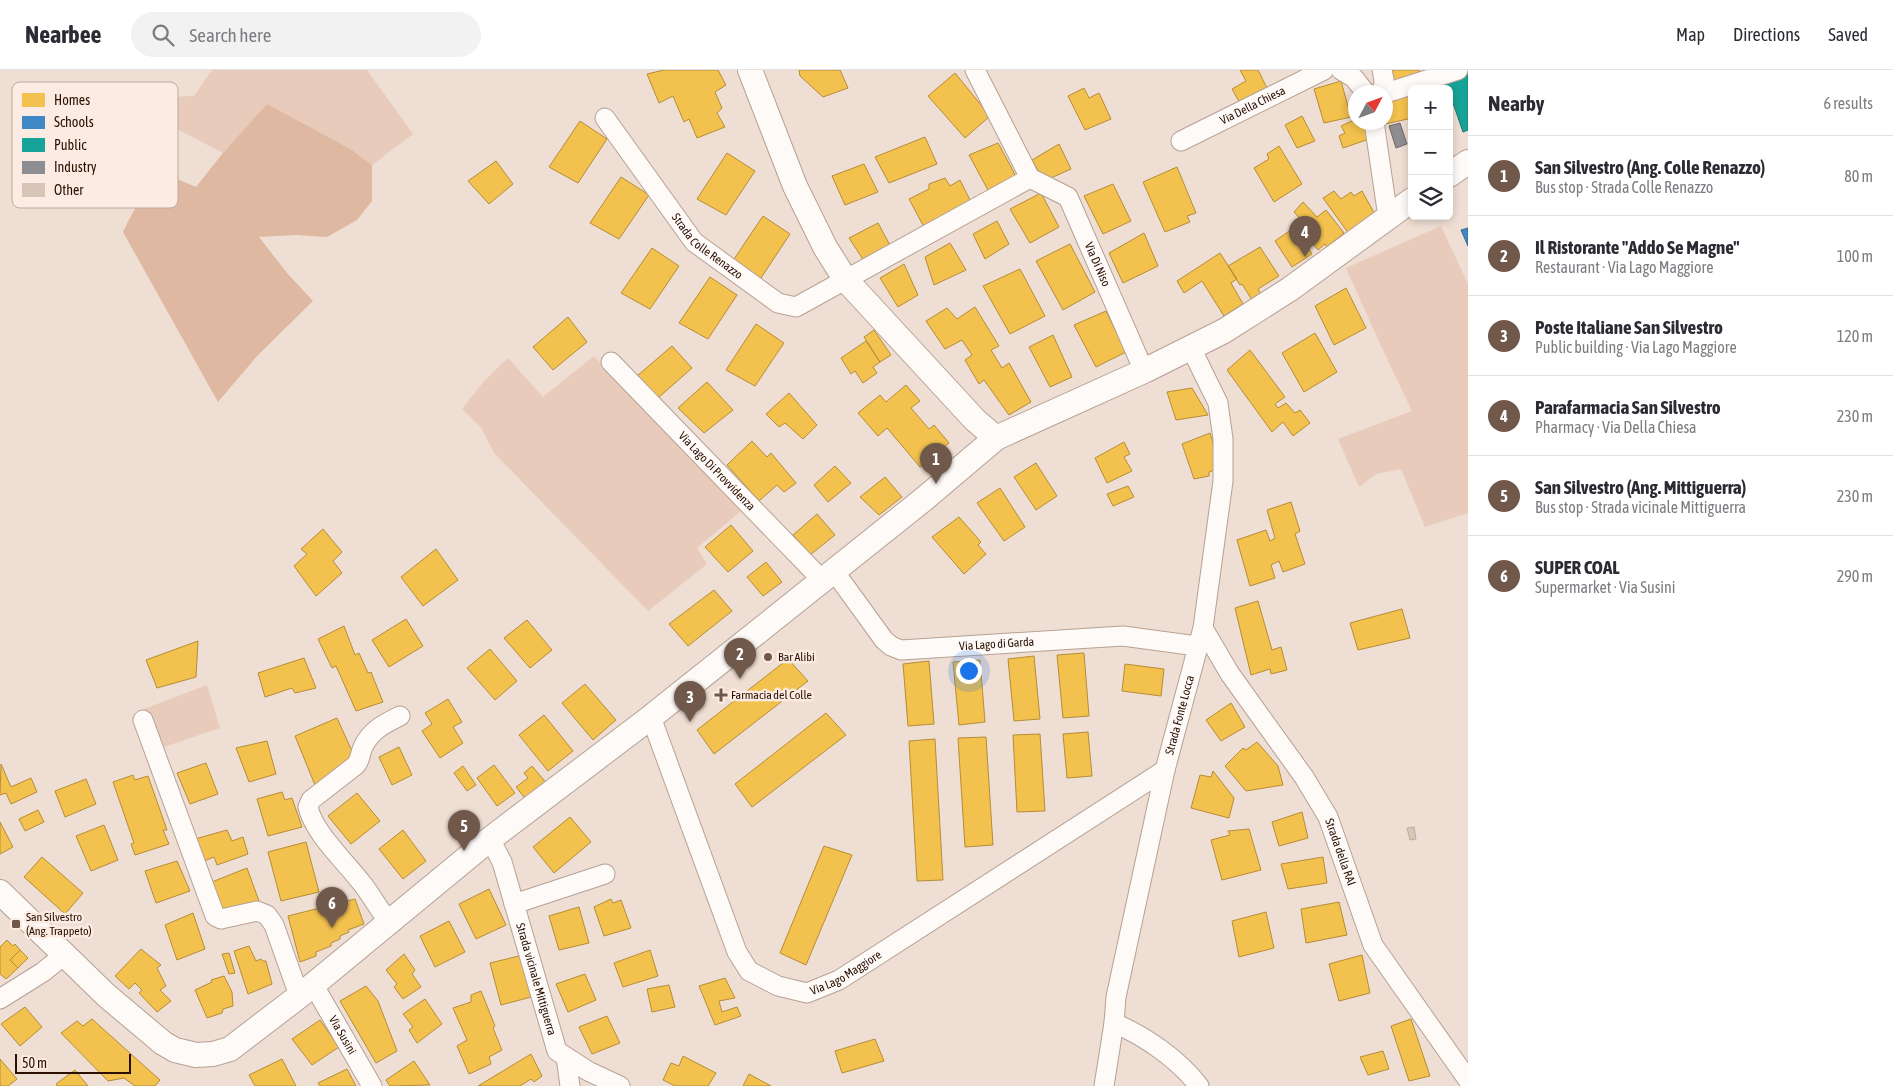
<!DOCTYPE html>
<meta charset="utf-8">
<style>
:root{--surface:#fff;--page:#f2f2f3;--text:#2b2b33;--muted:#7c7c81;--line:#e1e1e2;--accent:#70584a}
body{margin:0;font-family:"Asap Condensed",sans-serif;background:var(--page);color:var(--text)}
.controls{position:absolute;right:15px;top:15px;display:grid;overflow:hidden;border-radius:8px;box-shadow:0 2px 8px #0003}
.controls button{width:45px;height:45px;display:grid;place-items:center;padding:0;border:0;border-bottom:1px solid var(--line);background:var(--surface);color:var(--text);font:25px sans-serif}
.compass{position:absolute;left:1348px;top:15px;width:45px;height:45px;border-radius:50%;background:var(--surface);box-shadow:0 2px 8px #0003;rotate:49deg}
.scale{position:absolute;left:15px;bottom:12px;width:116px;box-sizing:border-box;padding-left:5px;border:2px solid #2b1000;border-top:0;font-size:14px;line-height:18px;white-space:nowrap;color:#2b1000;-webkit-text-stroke:4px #fbebe2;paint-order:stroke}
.you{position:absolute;left:968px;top:600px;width:18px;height:18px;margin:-12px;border:4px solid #fff;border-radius:50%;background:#1a73e8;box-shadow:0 0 0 8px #1a73e833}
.badge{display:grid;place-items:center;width:32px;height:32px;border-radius:50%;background:var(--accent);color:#fff;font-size:16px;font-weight:700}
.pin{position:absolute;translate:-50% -41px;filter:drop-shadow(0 1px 2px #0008)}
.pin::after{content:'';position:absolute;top:26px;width:18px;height:15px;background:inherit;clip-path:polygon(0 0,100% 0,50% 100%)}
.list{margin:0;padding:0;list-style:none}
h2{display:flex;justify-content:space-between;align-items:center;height:65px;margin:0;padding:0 20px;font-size:21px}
h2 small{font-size:16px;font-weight:400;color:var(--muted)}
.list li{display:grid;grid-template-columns:32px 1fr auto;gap:15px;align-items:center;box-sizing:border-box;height:80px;padding:0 20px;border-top:1px solid var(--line)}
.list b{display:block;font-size:19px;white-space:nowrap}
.list p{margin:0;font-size:16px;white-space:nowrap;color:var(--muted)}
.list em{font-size:16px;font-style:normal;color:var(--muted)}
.icon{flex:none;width:28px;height:28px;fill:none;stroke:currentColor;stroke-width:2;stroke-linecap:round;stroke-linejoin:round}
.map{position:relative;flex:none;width:1468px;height:1016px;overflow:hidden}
header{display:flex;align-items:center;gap:30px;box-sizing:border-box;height:70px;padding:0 25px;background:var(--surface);border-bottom:1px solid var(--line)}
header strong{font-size:24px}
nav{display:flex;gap:28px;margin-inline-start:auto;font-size:18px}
.search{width:350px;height:45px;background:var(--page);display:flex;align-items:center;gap:12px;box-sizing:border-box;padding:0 18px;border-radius:28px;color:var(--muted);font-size:19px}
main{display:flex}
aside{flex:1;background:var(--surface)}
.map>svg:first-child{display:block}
.green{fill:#e8cbba}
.forest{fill:#deb8a0}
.homes{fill:#f2c14e;stroke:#b68c37}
.schools{fill:#3f88c5;stroke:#39648a}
.public{fill:#17a398;stroke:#1d776a}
.industry{fill:#8d8d92;stroke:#706866}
.building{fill:#d7c6b7;stroke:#beab99}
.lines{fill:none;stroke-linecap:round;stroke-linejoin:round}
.minor-casing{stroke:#b6a194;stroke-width:21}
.tertiary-casing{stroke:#b6a194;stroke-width:26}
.minor{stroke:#fdfaf8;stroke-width:19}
.tertiary{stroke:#fdfaf8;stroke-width:24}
.poi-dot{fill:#70584a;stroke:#fbebe2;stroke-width:2}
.labels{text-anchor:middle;stroke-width:5;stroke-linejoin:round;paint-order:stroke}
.street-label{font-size:12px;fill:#2b1000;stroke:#fbebe2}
.poi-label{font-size:12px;fill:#2b1000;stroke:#fbebe2;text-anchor:start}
.key{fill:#fbebe2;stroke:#bda99e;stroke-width:1}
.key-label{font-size:14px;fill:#2b1000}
</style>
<header>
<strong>Nearbee</strong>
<div class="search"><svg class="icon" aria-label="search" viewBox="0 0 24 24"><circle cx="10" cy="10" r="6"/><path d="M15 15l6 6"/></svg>Search here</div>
<nav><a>Map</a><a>Directions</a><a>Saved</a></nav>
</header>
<main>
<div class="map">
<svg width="1468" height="1016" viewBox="0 0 1468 1016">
<rect width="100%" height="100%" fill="#efded3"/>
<!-- green -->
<path class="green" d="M212 0H367L413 64 372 95 352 80 267 35 223 83 150 45 165 27 194 26Z
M1441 156 1468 214V443L1425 457 1401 399 1376 404 1359 417 1338 369 1412 341 1381 276 1346 198Z
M594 286 741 441 697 478 707 494 648 541 494 383 482 359 462 339 484 311 508 288 543 327Z
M207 615 220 658 158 679 144 639Z"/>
<!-- forest -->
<path class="forest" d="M267 34 352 80 372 95V131L357 150 327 167 295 165 259 167 287 203 313 231 257 286 218 332 123 162C136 136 142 123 165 104L196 117 223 83Z"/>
<!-- homes -->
<path class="homes" d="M664 0H718L726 15 715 22 722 38 717 43 725 57 697 68 689 49 684 52 673 26 659 33 647 4Z
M799 0H840L848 18 823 27 800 6Z
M1240 0H1258L1268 20 1241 35 1232 19 1246 11Z
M1389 0H1419L1421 8 1395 17Z
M955 3 990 46 965 68 928 26Z
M1341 11 1351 47 1324 53 1314 19Z
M1084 18 1089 28 1099 23 1111 49 1085 60 1068 26Z
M1412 19V48L1377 56V52H1386V26Z
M1302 46 1315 71 1297 78 1285 55Z
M1356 49V52H1368L1372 68 1343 78 1339 66 1345 63 1341 56Z
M580 51 607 69 578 113 549 97Z
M925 67 937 94 889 113 875 87Z
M998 73 1017 108 989 122 969 85Z
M1059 74 1071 99 1044 111 1032 90Z
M1279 76 1302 114 1274 132 1254 98 1269 89 1267 84Z
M727 83 755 101 726 145 697 129Z
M496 91 513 114 489 134 468 111Z
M864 94 878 122 845 135 832 106Z
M1177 97 1196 143 1187 146 1190 152 1165 162 1143 112Z
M621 107 649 125 619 169 590 153Z
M945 108 950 116 960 110 972 134 924 157 909 129 929 119V114Z
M1113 114 1131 151 1103 164 1084 126Z
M1334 121 1341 129 1351 122 1354 126 1362 121 1377 148 1349 164 1323 128Z
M1041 123 1059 157 1030 173 1010 139Z
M1303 132 1317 147 1326 140 1344 163 1327 177 1325 174 1318 180 1310 170 1316 165 1294 142Z
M763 146 790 164 761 208 732 192Z
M997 151 1009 174 985 189 973 164Z
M878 153 891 177 864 191 849 168Z
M1295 157 1312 184 1292 197 1275 171Z
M1144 163 1158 196 1123 213 1109 183Z
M950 173 966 200 934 215 925 187Z
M1070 174 1095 222 1063 240 1036 191Z
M1260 177 1279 206 1258 219 1261 224 1252 230 1242 214 1240 215 1228 196Z
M652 178 679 196 650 239 621 223Z
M1220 183 1237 209 1231 213 1243 234 1224 246 1202 211 1184 223 1177 211Z
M904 194 918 225 898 237 880 208Z
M1020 199 1045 246 1010 264 983 216Z
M710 207 737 225 708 269 679 253Z
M1346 218 1366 258 1334 275 1315 236Z
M975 237 999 276 991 280 1002 298 1009 293 1031 332 1009 345 984 310 979 314 965 290 972 285 962 270 945 279 926 251 947 238 957 249Z
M1106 241 1126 282 1096 297 1074 255Z
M568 247 587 272 553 300 533 277Z
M756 254 784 273 755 316 726 300Z
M874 260 891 285 880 292 864 267Z
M1315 263 1337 302 1304 322 1282 283Z
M1053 265 1072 307 1050 317 1029 277Z
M866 271 880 292 873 297 877 303 863 313 855 301 851 304 841 288Z
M672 276 692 298 658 328 637 306Z
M1250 280 1285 327 1275 334 1278 338 1286 333 1295 343 1300 340 1310 353 1293 366 1283 352 1272 362 1227 300Z
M707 312 733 340 704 363 678 338Z
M906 315 920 331 911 338 929 359 934 355 949 373 920 397 887 358 878 366 858 343 880 325 886 332Z
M1192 318 1208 345 1176 350 1167 322Z
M789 323 817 355 803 369 785 353 779 357 766 344Z
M1210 363 1220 398 1209 402V406L1194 409 1182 374Z
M752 371 767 387 771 383 796 413 784 422 777 415 759 431 727 395Z
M1124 372 1130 384 1124 387 1132 401 1107 413 1095 388Z
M1036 393 1057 426 1036 440 1014 407Z
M835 396 851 413 828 432 814 415Z
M885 407 902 427 879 445 860 427Z
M1128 416 1134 427 1113 436 1107 424Z
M1000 418 1025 457 1004 471 977 433Z
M1291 432 1300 461 1295 464 1305 494 1283 502 1279 491 1271 495 1275 508 1250 516 1237 470 1266 460 1270 471 1275 468 1267 440Z
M817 444 835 465 810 485 793 465Z
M959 447 981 472 978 475 986 484 964 504 932 467Z
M731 455 753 481 728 502 705 477Z
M323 459 342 482 333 491 342 503 316 526 294 496 307 484 301 479Z
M436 479 458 510 423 536 401 507Z
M766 492 782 512 763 526 747 507Z
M714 520 732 541 688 576 669 554Z
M1258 531 1272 580 1281 577 1287 600 1271 604 1270 599 1251 605 1235 538Z
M1402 539 1410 568 1358 580 1350 553Z
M406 549 423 576 389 597 372 570Z
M527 550 552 580 530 598 504 568Z
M344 556 355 585 359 583 368 603 371 602 383 632 356 641 336 596 332 598 318 569Z
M198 571 196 607 157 618 146 590Z
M490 579 517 611 495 630 467 598Z
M1084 583 1089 646 1063 648 1057 585Z
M1034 586 1040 649 1014 651 1008 589Z
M304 588 316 618 295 623 292 618 265 627 258 603Z
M788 589 808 611 714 684 697 660Z
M980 590 985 652 959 655 953 592Z
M929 591 934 654 908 656 903 594Z
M1125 594 1164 599 1161 626 1122 621Z
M585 614 616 650 593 670 562 633Z
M448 629 462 652 453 657 463 673 440 688 422 661 432 654 425 643Z
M1231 633 1245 657 1221 671 1206 650Z
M826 643 846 665 752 737 735 714Z
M544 645 573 681 548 701 519 665Z
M337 648 356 690 317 720 295 666Z
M1088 662 1092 706 1067 708 1063 664Z
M1040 664 1045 741 1017 742 1013 665Z
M986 667 993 775 965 777 958 668Z
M935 669 943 810 917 811 909 671Z
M267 671 276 704 249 712 236 678Z
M1257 672 1278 696 1283 715 1246 721 1225 696 1243 678 1246 680Z
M399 677 412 705 392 715 379 687Z
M206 693 218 724 190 734 177 703Z
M1 694 11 717 31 708 37 722 11 734 6 723 0 725Z
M494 695 515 723 497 736 477 708Z
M463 696 476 715 467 721 454 703Z
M532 696 548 715 528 732 516 717 528 708 524 703Z
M1213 701 1234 728 1229 748 1191 738 1200 705 1211 707Z
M133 705 135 710 148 706 167 760H163L169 774 135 785 131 774 134 773 113 712Z
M86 709 96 734 65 747 55 721Z
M282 722 285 730 292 728 302 757 268 766 257 729Z
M357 723 380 751 351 774 328 746Z
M38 740 44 752 25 761 19 749Z
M1302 742 1308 768 1279 776 1272 752Z
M570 747 591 772 554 803 533 777Z
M0 752 13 777 0 784Z
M104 755 118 790 91 801 76 766Z
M1249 759 1261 800 1222 810 1211 770 1230 765 1228 761Z
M227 760 232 771 243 767 248 784 217 795 214 787 204 791 195 769Z
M403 760 426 791 403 809 379 779Z
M306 772 319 822 281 831 268 782Z
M824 776 852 785 806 895 780 883Z
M42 787 83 823 65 844 24 807Z
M1323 787 1327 813 1288 819 1281 794Z
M177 791 190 821 156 833 145 801Z
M247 798 259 831 223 843 212 812Z
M489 819 506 855 476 869 459 834Z
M355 829 364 854 348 860 349 862 340 866V869L331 873V876L316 882V886L300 892 288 846Z
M611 829 613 833 621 830 631 858 604 866 594 837Z
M1339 832 1347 865 1306 873 1301 839Z
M579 837 589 873 559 880 549 846Z
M1266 842 1274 878 1239 887 1232 851Z
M193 843 205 879 177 890 165 855Z
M449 851 465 882 435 897 420 866Z
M7 870 13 876 15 874 20 880 10 890 18 898 6 909 0 904V877Z
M249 876 256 891 261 889 263 891H266L272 914 248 924 234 881Z
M141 879 161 895 157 898 166 916 160 920 171 931 157 942 139 923 142 920 135 913 129 919 115 906Z
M20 880 28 888 18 898 10 890Z
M650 880 658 906 623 917 614 893Z
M229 883 235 903 229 904 222 884Z
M404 884 415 900 412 904 421 917 403 929 394 917 397 914 386 900Z
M523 885 535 926 501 935 490 893Z
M1362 885 1370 923 1339 931 1329 894Z
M585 904 596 930 568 942 556 914Z
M224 906 232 922 233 936 223 939 222 943 207 948 195 920 212 912 211 910Z
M725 908 735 928 719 931 722 942 737 937 741 946 715 955 699 916Z
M669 915 675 937 652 942 647 919Z
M366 916 378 931 397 981 376 993 340 931Z
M481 921 495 956 493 958 502 980 489 987 491 994 469 1004 457 976 467 970 453 938 471 932V925Z
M425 929 442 954 417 973 409 960 413 957 403 944Z
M25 937 42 957 20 976 1 954Z
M607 946 620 973 592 984 579 957Z
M92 949 160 1010 155 1016H135L124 1008 108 1011 61 963 77 951 83 956Z
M1411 949 1430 1006 1409 1011 1391 956Z
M320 950 339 977 312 995 292 969Z
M875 969 884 991 842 1003 835 981Z
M1383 981 1389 999 1368 1005 1360 987Z
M531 984 542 1006 534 1012 531 1009 520 1016H478Z
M683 986 716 1003 708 1016H675L663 1010 671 993 679 996Z
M0 989 17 1009 8 1016H0Z
M282 989 296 1016H255L249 1005Z
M414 991 430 1015 390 1016 386 1010Z
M347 999 356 1016H320L318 1013Z
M75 1000 88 1016H57L56 1014Z
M749 1004 771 1016H743Z"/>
<!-- schools -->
<path class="schools" d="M1468 158V176L1461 160Z"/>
<!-- public -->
<path class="public" d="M1468 0V60L1463 62 1452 30 1449 31V19H1442L1439 11Z"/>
<!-- industry -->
<path class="industry" d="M1400 53 1407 74 1396 78 1389 56Z"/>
<!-- building -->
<path class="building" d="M1414 757 1416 769 1410 770 1407 758Z"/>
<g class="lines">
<defs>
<g id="minor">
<path d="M1341 0 1354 8 1365 22"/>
<path d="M1382 0 1384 10 1383 22"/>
<path d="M1386 23 1458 0"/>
<path id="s1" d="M605 48 694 172 778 233 796 237 1030 108 975 0"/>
<path d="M1374 52 1388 147"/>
<path id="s2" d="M1181 71 1324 0"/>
<path id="s3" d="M1030 108 1068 127 1144 301"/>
<path id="s4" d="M611 292 822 510"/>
<path id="s5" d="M834 501 884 570 891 576 901 580 1123 566 1197 576"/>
<path id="s6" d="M1203 558 1230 604 1304 707 1328 747 1373 875 1468 1010"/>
<path id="s7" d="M651 647 737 882 749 901 778 916 807 923 839 910 1165 700"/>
<path d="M143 650 215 846 221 849 257 841 267 845 274 855 296 917 302 924"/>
<path id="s8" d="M490 769 502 792 557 981 588 1001 620 1016"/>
<path d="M514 834 605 804"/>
<path d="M389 852C380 841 373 828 364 816 348 794 314 764 308 737L311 730 356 695C361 689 360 683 363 677 371 660 384 654 400 646"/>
<path id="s9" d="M313 914 372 1016"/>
<path d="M0 929 43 902 64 885"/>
<path d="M1114 953C1145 966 1178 989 1199 1016"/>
<path d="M566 987 570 1016"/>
<path id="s10" d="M1104 1016 1114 953 1116 927 1165 700 1203 558 1223 411V369L1218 333 1191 278"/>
</g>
<path id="tertiary" d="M750 0 795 116 825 177 845 209 975 350 996 368
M1449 105 1468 92
M0 822 107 926 163 973 175 980 196 985 213 984 230 979 302 924 490 769 651 647 924 429 996 368 1144 301 1224 261 1290 219 1412 130"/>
</defs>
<!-- minor casing -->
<use href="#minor" class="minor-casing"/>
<!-- tertiary casing -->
<use href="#tertiary" class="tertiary-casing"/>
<!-- minor -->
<use href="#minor" class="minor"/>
<!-- tertiary -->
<use href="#tertiary" class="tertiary"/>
</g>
<!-- markers -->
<g class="poi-dot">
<circle cx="768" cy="587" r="5"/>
<path d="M718.5 617.5h5v5h5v5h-5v5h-5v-5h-5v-5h5z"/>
<rect x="11" y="849" width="10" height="10" rx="2.5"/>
</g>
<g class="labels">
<!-- street labels -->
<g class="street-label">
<text dy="4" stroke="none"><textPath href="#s2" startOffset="80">Via Della Chiesa</textPath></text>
<text dy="4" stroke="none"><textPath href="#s1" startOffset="165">Strada Colle Renazzo</textPath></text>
<text dy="4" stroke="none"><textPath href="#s3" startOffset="116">Via Di Niso</textPath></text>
<text dy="4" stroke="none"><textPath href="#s4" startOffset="152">Via Lago Di Provvidenza</textPath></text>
<text dy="4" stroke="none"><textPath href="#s5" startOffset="201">Via Lago di Garda</textPath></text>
<text dy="4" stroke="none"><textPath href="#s10" startOffset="379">Strada Fonte Locca</textPath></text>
<text dy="4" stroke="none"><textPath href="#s6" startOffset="264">Strada della RAI</textPath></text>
<text dy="4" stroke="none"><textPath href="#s7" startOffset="379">Via Lago Maggiore</textPath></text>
<text dy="4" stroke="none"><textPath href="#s8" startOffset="148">Strada vicinale Mittiguerra</textPath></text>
<text dy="4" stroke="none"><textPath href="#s9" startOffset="59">Via Susini</textPath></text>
</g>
<!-- poi labels -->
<g class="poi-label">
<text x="778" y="591">Bar Alibi</text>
<text x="731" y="629">Farmacia del Colle</text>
<text x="26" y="851">San Silvestro<tspan x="26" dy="14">(Ang. Trappeto)</tspan></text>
</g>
</g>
<!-- legend -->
<rect x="12" y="12" width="166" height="126" rx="8" class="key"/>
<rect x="22" y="23" width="23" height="14" fill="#f2c14e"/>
<rect x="22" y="46" width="23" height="13" fill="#3f88c5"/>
<rect x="22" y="68" width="23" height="14" fill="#17a398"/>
<rect x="22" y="91" width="23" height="13" fill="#8d8d92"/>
<rect x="22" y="113" width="23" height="14" fill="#d7c6b7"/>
<g class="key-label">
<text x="54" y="35">Homes</text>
<text x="54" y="57">Schools</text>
<text x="54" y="80">Public</text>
<text x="54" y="102">Industry</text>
<text x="54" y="125">Other</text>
</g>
</svg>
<div class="controls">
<button>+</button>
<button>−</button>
<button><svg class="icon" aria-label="layers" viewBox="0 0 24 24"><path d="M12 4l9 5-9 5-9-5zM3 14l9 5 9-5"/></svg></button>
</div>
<svg class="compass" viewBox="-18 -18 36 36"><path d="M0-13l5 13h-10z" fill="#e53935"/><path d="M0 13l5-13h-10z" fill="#7c7c81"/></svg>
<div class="scale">50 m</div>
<div class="you"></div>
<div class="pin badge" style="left:936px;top:414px">1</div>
<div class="pin badge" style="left:740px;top:609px">2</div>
<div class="pin badge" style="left:690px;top:652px">3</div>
<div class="pin badge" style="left:1305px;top:187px">4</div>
<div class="pin badge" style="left:464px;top:781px">5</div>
<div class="pin badge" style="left:332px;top:858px">6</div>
</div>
<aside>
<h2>Nearby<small>6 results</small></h2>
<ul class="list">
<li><span class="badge">1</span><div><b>San Silvestro (Ang. Colle Renazzo)</b><p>Bus stop · Strada Colle Renazzo</p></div><em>80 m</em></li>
<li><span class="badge">2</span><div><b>Il Ristorante &quot;Addo Se Magne&quot;</b><p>Restaurant · Via Lago Maggiore</p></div><em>100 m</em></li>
<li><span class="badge">3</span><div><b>Poste Italiane San Silvestro</b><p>Public building · Via Lago Maggiore</p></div><em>120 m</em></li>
<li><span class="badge">4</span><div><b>Parafarmacia San Silvestro</b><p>Pharmacy · Via Della Chiesa</p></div><em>230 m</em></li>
<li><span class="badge">5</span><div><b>San Silvestro (Ang. Mittiguerra)</b><p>Bus stop · Strada vicinale Mittiguerra</p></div><em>230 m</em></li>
<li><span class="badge">6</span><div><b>SUPER COAL</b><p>Supermarket · Via Susini</p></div><em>290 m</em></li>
</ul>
</aside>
</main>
